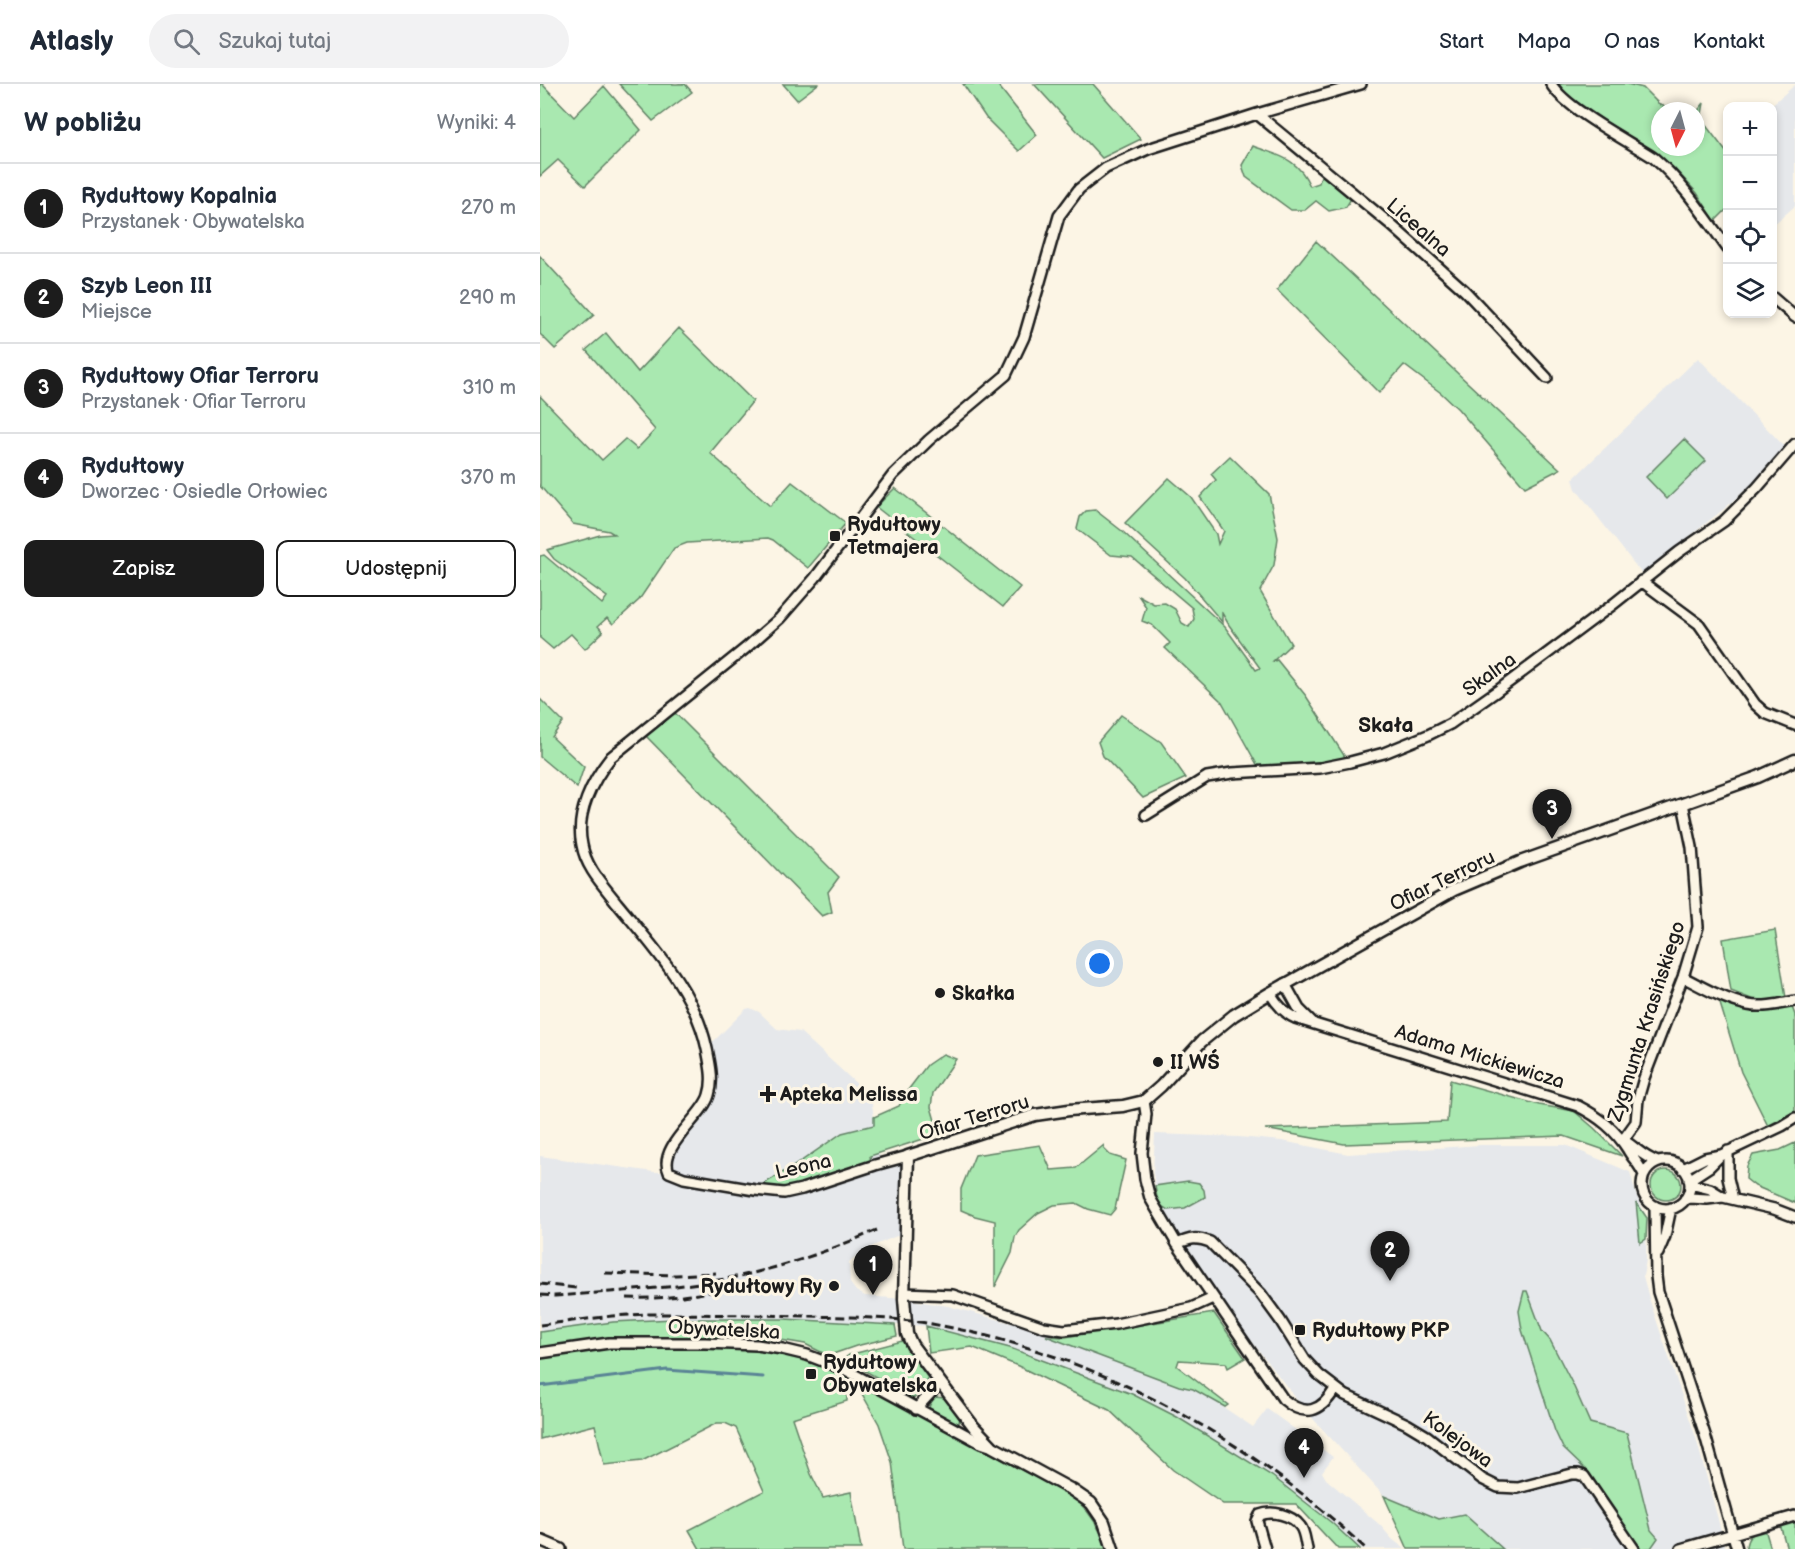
<!DOCTYPE html>
<html lang="pl">
<meta charset="utf-8">
<style>
:root{--surface:#fff;--page:#f2f2f3;--text:#1f2937;--muted:#747a83;--line:#e0e1e3;--accent:#1c1c1c}
body{margin:0;font-family:"Balsamiq Sans",sans-serif;background:var(--page);color:var(--text)}
.controls{position:absolute;right:18px;top:18px;display:grid;overflow:hidden;border-radius:12px;box-shadow:0 3px 9px #0003}
.controls button{width:54px;height:54px;display:grid;place-items:center;padding:0;border:0;border-bottom:2px solid var(--line);background:var(--surface);color:var(--text);font:30px sans-serif}
.compass{position:absolute;left:1111px;top:18px;width:54px;height:54px;border-radius:50%;background:var(--surface);box-shadow:0 3px 9px #0003;rotate:186deg}
.you{position:absolute;left:560px;top:880px;width:21px;height:21px;margin:-15px;border:4px solid #fff;border-radius:50%;background:#1a73e8;box-shadow:0 0 0 9px #1a73e833}
.badge{display:grid;place-items:center;width:39px;height:39px;border-radius:50%;background:var(--accent);color:#fff;font-size:20px;font-weight:700}
.pin{position:absolute;translate:-50% -50px;filter:drop-shadow(0 2px 3px #0008)}
.pin::after{content:'';position:absolute;top:32px;width:21px;height:18px;background:inherit;clip-path:polygon(0 0,100% 0,50% 100%)}
.list{margin:0;padding:0;list-style:none}
h2{display:flex;justify-content:space-between;align-items:center;height:78px;margin:0;padding:0 24px;font-size:26px}
h2 small{font-size:20px;font-weight:400;color:var(--muted)}
.list li{display:grid;grid-template-columns:39px 1fr auto;gap:18px;align-items:center;box-sizing:border-box;height:90px;padding:0 24px;border-top:2px solid var(--line)}
.list b{display:block;font-size:22px;white-space:nowrap}
.list p{margin:0;font-size:20px;white-space:nowrap;color:var(--muted)}
.list em{font-size:20px;font-style:normal;color:var(--muted)}
.actions{display:flex;gap:12px;padding:18px 24px}
.actions a{flex:1;padding:14px 0;border:2px solid var(--accent);border-radius:12px;text-align:center;font-size:21px;color:var(--accent)}
.actions .main{background:var(--accent);color:#fff}
.icon{flex:none;width:33px;height:33px;fill:none;stroke:currentColor;stroke-width:2;stroke-linecap:round;stroke-linejoin:round}
.map{position:relative;flex:none;width:1255px;height:1465px;overflow:hidden}
header{display:flex;align-items:center;gap:36px;box-sizing:border-box;height:84px;padding:0 30px;background:var(--surface);border-bottom:2px solid var(--line)}
header strong{font-size:28px}
nav{display:flex;gap:33px;margin-inline-start:auto;font-size:21px}
.search{width:420px;height:54px;background:var(--page);display:flex;align-items:center;gap:15px;box-sizing:border-box;padding:0 21px;border-radius:33px;color:var(--muted);font-size:22px}
main{display:flex}
aside{flex:1;background:var(--surface)}
.map>svg:first-child{display:block}
.built{fill:#e6e8eb}
.green{fill:#a9e8b0;stroke:#628266;stroke-width:1.5}
.lines{fill:none;stroke-linecap:round;stroke-linejoin:round}
.stream{stroke:#5a8495;stroke-width:3}
.minor-casing{stroke:#1c1c1c;stroke-width:14}
.tertiary-casing{stroke:#1c1c1c;stroke-width:15}
.minor{stroke:#fcf5e5;stroke-width:9}
.tertiary{stroke:#fcf5e5;stroke-width:10}
.rail{stroke:#1c1c1c;stroke-width:3;stroke-dasharray:9 4.5;stroke-linecap:butt}
.poi-dot{fill:#1c1c1c;stroke:#fcf5e5;stroke-width:2}
.labels{text-anchor:middle;stroke-width:6;stroke-linejoin:round;paint-order:stroke}
.street-label{font-size:20px;fill:#1c1c1c;stroke:#fcf5e5}
.poi-label{font-size:20px;font-weight:bold;fill:#1c1c1c;stroke:#fcf5e5;text-anchor:start}
.neighbourhood-label{font-size:21px;font-weight:bold;fill:#1c1c1c;stroke:#fcf5e5}
</style>
<header>
<strong>Atlasly</strong>
<div class="search"><svg class="icon" aria-label="search" viewBox="0 0 24 24"><circle cx="10" cy="10" r="6"/><path d="M15 15l6 6"/></svg>Szukaj tutaj</div>
<nav><a>Start</a><a>Mapa</a><a>O nas</a><a>Kontakt</a></nav>
</header>
<main>
<aside>
<h2>W pobliżu<small>Wyniki: 4</small></h2>
<ul class="list">
<li><span class="badge">1</span><div><b>Rydułtowy Kopalnia</b><p>Przystanek · Obywatelska</p></div><em>270 m</em></li>
<li><span class="badge">2</span><div><b>Szyb Leon III</b><p>Miejsce</p></div><em>290 m</em></li>
<li><span class="badge">3</span><div><b>Rydułtowy Ofiar Terroru</b><p>Przystanek · Ofiar Terroru</p></div><em>310 m</em></li>
<li><span class="badge">4</span><div><b>Rydułtowy</b><p>Dworzec · Osiedle Orłowiec</p></div><em>370 m</em></li>
</ul>
<div class="actions"><a class="main">Zapisz</a><a>Udostępnij</a></div>
</aside>
<div class="map">
<svg width="1255" height="1465" viewBox="0 0 1255 1465">
<rect width="100%" height="100%" fill="#fcf5e5"/>
<filter id="ink" filterUnits="userSpaceOnUse"><feTurbulence type="fractalNoise" baseFrequency=".0167" numOctaves="2"/><feDisplacementMap in="SourceGraphic" scale="12" xChannelSelector="R" yChannelSelector="G"/><feConvolveMatrix kernelMatrix="1 2 1 2 8 2 1 2 1" color-interpolation-filters="sRGB"/></filter>
<g filter="url(#ink)">
<!-- built -->
<path class="built" d="M1255 1V122L1233 141 1232 22H1230Z
M1158 274 1244 362 1223 390 1184 425 1102 490 1036 405 1033 395Z
M210 924 219 928 237 945 260 948 331 1013 340 1077 368 1072 366 1148 333 1162 315 1173 309 1178 310 1199 316 1207 325 1212 364 1215 408 1222 493 1245 642 1299 677 1319 713 1343 727 1325 793 1373 782 1388 786 1395 840 1441 852 1455 865 1465H820L792 1439 732 1392 637 1333 592 1310 470 1264 387 1242 244 1235H134L73 1238 0 1248V1072L114 1088H128L126 1080 167 1016 169 960 175 956 206 925Z
M615 1050 699 1053 742 1057 808 1070 941 1061H1025L1090 1088 1096 1110 1107 1134 1106 1176 1103 1192 1109 1214 1156 1354 1186 1465H963L924 1431 899 1435 844 1412 764 1325 690 1229 619 1123 613 1089Z"/>
<!-- green -->
<path class="green" d="M0 0H2L34 33 64 2 101 46 45 102 18 76 0 92Z
M79 0H145L152 8 113 37Z
M243 0H278L257 16Z
M423 0H457L497 51 479 67 446 34Z
M494 0H553L601 55 562 74Z
M1019 0H1087L1103 4 1120 21 1142 27H1120V63H1156V29L1164 19 1161 35 1187 69V125L1175 137 1157 109 1134 84 1112 66 1068 39 1026 10Z
M713 62C739 72 758 74 770 102L779 99 782 88 812 113 806 123 789 127 776 117 765 126H751L706 93 702 81Z
M776 157 1020 385 985 403 918 325 901 309 864 281 839 309 737 206Z
M0 172 54 231 15 265 0 250Z
M139 244 213 317 170 369 230 422 252 398 306 439 268 484 233 456 228 454 147 459 134 464 99 516 73 540 67 534 58 542 63 548 45 565 31 550 13 565 0 554V472L4 471 62 520 67 513 14 475 7 466 60 451 74 450 69 447 33 440 0 402V312L62 376 85 355 97 365 115 346 46 266 66 249 98 288Z
M1144 355 1166 377 1127 415 1106 393Z
M690 372 729 410 738 454 734 481 720 507 751 560 732 578 737 576 766 612 807 676 779 681 719 684 682 618 625 564 630 559 612 541 602 537 606 523 598 511 614 520 625 519 635 525 642 539 649 543 654 535 652 524 592 473 571 471 537 445 540 433 546 427 555 426 582 447 685 543 716 586 720 584 689 541 682 529V538L645 494 585 439 629 394 651 413 676 450 678 460 684 447 660 413 676 396 671 390Z
M355 404 480 503 463 523 336 423Z
M0 615 23 638 12 653 44 683 37 704 0 673Z
M134 628 299 793 288 808 292 828 282 832 106 652Z
M581 631 621 658 646 694 603 714 563 672 558 658Z
M1235 846 1246 914 1219 918 1191 907 1183 855Z
M1178 913 1205 923 1249 921 1252 923 1255 931V1027L1228 1042 1201 988Z
M403 970 416 975 393 1009 391 1023 399 1050 330 1072 331 1078 264 1100 240 1106 218 1103 254 1082 302 1049 334 1041V1033L359 1022 365 1010 387 981Z
M910 996 999 1021 1034 1027 1054 1044 1082 1072 1024 1052 804 1060 725 1045 907 1038Z
M1255 1059V1119L1215 1102 1206 1095 1207 1082 1213 1071 1240 1066Z
M500 1061 511 1086 536 1084 564 1061V1065L570 1071 586 1076 575 1125 570 1131 548 1125 536 1119 514 1121 498 1129 479 1146 475 1153 472 1169 455 1203V1137L435 1132 421 1126V1105L435 1071Z
M1111 1101a15 15 0 1 1 30 0a15 15 0 1 1-30 0Z
M648 1097 659 1099 664 1106 665 1113 645 1124 628 1126 618 1120 615 1102Z
M1096 1118 1107 1134 1106 1155 1100 1159Z
M984 1207H987L1002 1247 1010 1256 1034 1303 1050 1339 1087 1349 1111 1446 1118 1454 1111 1464 1100 1465 1049 1389 1023 1364 1015 1347 982 1246 979 1227Z
M674 1229 705 1274 688 1284 686 1279 639 1276 637 1282 688 1321 685 1323 653 1305 639 1302 506 1252 525 1253Z
M134 1235H244L355 1241 357 1252 316 1262 293 1270H285L265 1260 229 1254 50 1256 0 1264V1248L73 1238Z
M386 1242 470 1264 592 1310 637 1333 732 1392 792 1439 820 1465H798L756 1420H683L633 1386 569 1326 478 1282 432 1263 389 1269Z
M362 1257 388 1294C386 1305 381 1311 371 1315 355 1311 351 1301 338 1294 327 1287 315 1283 305 1274L309 1271Z
M69 1259 217 1261 306 1286 307 1317 252 1334 271 1390 283 1414 311 1408 321 1465H160L149 1446 224 1407 196 1344 185 1339H177L102 1377 64 1381 55 1341 0 1355V1269Z
M316 1299 373 1328 531 1412C549 1425 560 1444 567 1465H363L352 1378 339 1340Z
M394 1313 405 1314 420 1333 419 1339 415 1341 391 1327 389 1323Z
M844 1412 899 1435 924 1430 963 1465H868Z
M1255 1432V1465H1247L1239 1437Z
M1225 1445 1231 1465H1206C1206 1452 1214 1448 1225 1445Z"/>
<g class="lines">
<!-- stream -->
<path class="stream" d="M0 1302 127 1286 223 1293"/>
<defs>
<path id="minor" d="M1011 0C1026 25 1088 57 1114 74 1144 100 1165 133 1188 165
M717 30 849 139 925 207 1007 294
M1232 213 1255 233
M1101 497 1159 540 1215 620 1225 629 1255 641
M606 731 667 693 692 689 780 684 810 678 844 669 888 651 910 640 957 607 1071 522 1139 468 1184 437 1217 404 1255 360
M1143 893C1162 903 1187 917 1208 921 1223 924 1240 920 1255 917
M745 900 759 925 772 938
M730 909C736 919 744 929 755 934L1038 1022C1059 1033 1075 1045 1088 1066 1093 1075 1100 1081 1104 1091
M604 1017 606 1030 602 1069 605 1095 610 1114 637 1160 743 1315C765 1334 781 1328 795 1305
M1083 1056 1096 1038 1098 1015 1104 994 1143 893 1158 843 1152 763 1143 720
M1083 1056C1095 1063 1104 1074 1118 1078
M1188 1067V1094L1193 1115
M368 1072 335 1081 262 1105 244 1109 215 1106 144 1094 129 1088C117 1063 163 1033 169 1011 174 996 170 980 167 965 155 907 113 863 77 819 63 801 46 784 42 761 35 730 52 697 71 673L206 564 240 534 275 494 353 391 389 356 466 291 484 253 519 132 539 105 566 84 608 65 717 30 821 0
M1102 1101a24 24 0 1 1 48 0a24 24 0 1 1-48 0Z
M1143 1085 1165 1074 1181 1071 1242 1042 1255 1034
M1149 1096 1169 1083 1180 1072
M1150 1100 1170 1105 1183 1113 1234 1125 1255 1133
M1145 1115 1150 1114 1167 1115 1183 1113
M1115 1122 1116 1192 1118 1208 1165 1351 1197 1465
M637 1160C650 1154 657 1153 670 1158L721 1210 740 1236 765 1276 779 1291 805 1311 867 1340 887 1352 942 1395 958 1403 978 1404 1032 1390H1038L1044 1392 1094 1465
M1118 1169 1125 1152 1131 1124
M364 1209 413 1211 504 1243 524 1246 576 1240 651 1224 673 1214
M0 1269 69 1259H165L217 1261 242 1265 267 1271 306 1286 441 1359 453 1363
M376 1325 400 1299
M0 1456 21 1465
M725 1465 717 1437 720 1431C732 1426 752 1431 760 1442 765 1448 765 1458 767 1465
M1141 1465 1255 1432"/>
<path id="tertiary" d="M573 1465 564 1438 551 1419 532 1406 453 1363 434 1343 372 1261 367 1250 364 1215 368 1072 495 1031 529 1026 583 1022 604 1017 621 1002 662 957 694 931 730 909 914 806 980 778 1218 693 1255 676"/>
</defs>
<!-- minor casing -->
<use href="#minor" class="minor-casing"/>
<!-- tertiary casing -->
<use href="#tertiary" class="tertiary-casing"/>
<!-- minor -->
<use href="#minor" class="minor"/>
<!-- tertiary -->
<use href="#tertiary" class="tertiary"/>
<!-- rail -->
<path class="rail" d="M65 1189 136 1191 176 1189
M0 1200 36 1204
M0 1211 15 1212C69 1208 125 1205 179 1196 233 1187 287 1168 337 1146
M87 1214C130 1215 170 1211 211 1197
M0 1241 72 1232 105 1230C159 1230 212 1231 265 1232 307 1233 350 1233 392 1240 554 1269 707 1352 826 1465"/>
</g>
</g>
<!-- markers -->
<g class="poi-dot">
<rect x="289" y="446" width="12" height="12" rx="3"/>
<circle cx="400" cy="909" r="6"/>
<circle cx="618" cy="978" r="6"/>
<path d="M225 1001h6v6h6v6h-6v6h-6v-6h-6v-6h6z"/>
<circle cx="294" cy="1202" r="6"/>
<rect x="754" y="1240" width="12" height="12" rx="3"/>
<rect x="265" y="1284" width="12" height="12" rx="3"/>
</g>
<g class="labels">
<!-- street labels -->
<g class="street-label">
<text transform="translate(879 143) rotate(41)" y="7">Licealna</text>
<text transform="translate(949 590) rotate(-36)" y="7">Skalna</text>
<text transform="translate(902 796) rotate(-26)" y="7">Ofiar Terroru</text>
<text transform="translate(1106 937) rotate(-72)" y="7">Zygmunta Krasińskiego</text>
<text transform="translate(940 972) rotate(17)" y="7">Adama Mickiewicza</text>
<text transform="translate(434 1033) rotate(-17)" y="7">Ofiar Terroru</text>
<text transform="translate(263 1082) rotate(-13)" y="7">Leona</text>
<text transform="translate(184 1245) rotate(3)" y="7">Obywatelska</text>
<text transform="translate(918 1355) rotate(36)" y="7">Kolejowa</text>
</g>
<!-- poi labels -->
<g class="poi-label">
<text x="307" y="447">Rydułtowy<tspan x="307" dy="23">Tetmajera</tspan></text>
<text x="412" y="916">Skałka</text>
<text x="630" y="985">II WŚ</text>
<text x="240" y="1017">Apteka Melissa</text>
<text x="282" y="1209" text-anchor="end">Rydułtowy Ry</text>
<text x="772" y="1253">Rydułtowy PKP</text>
<text x="283" y="1285">Rydułtowy<tspan x="283" dy="23">Obywatelska</tspan></text>
</g>
<!-- neighbourhood labels -->
<g class="neighbourhood-label">
<text x="846" y="648">Skała</text>
</g>
</g>
</svg>
<div class="controls">
<button>+</button>
<button>−</button>
<button><svg class="icon" aria-label="locate" viewBox="0 0 24 24"><circle cx="12" cy="12" r="6"/><path d="M12 2v4M12 18v4M2 12h4M18 12h4"/></svg></button>
<button><svg class="icon" aria-label="layers" viewBox="0 0 24 24"><path d="M12 4l9 5-9 5-9-5zM3 14l9 5 9-5"/></svg></button>
</div>
<svg class="compass" viewBox="-18 -18 36 36"><path d="M0-13l5 13h-10z" fill="#e53935"/><path d="M0 13l5-13h-10z" fill="#747a83"/></svg>
<div class="you"></div>
<div class="pin badge" style="left:333px;top:1211px">1</div>
<div class="pin badge" style="left:850px;top:1197px">2</div>
<div class="pin badge" style="left:1012px;top:755px">3</div>
<div class="pin badge" style="left:764px;top:1394px">4</div>
</div>
</main>
